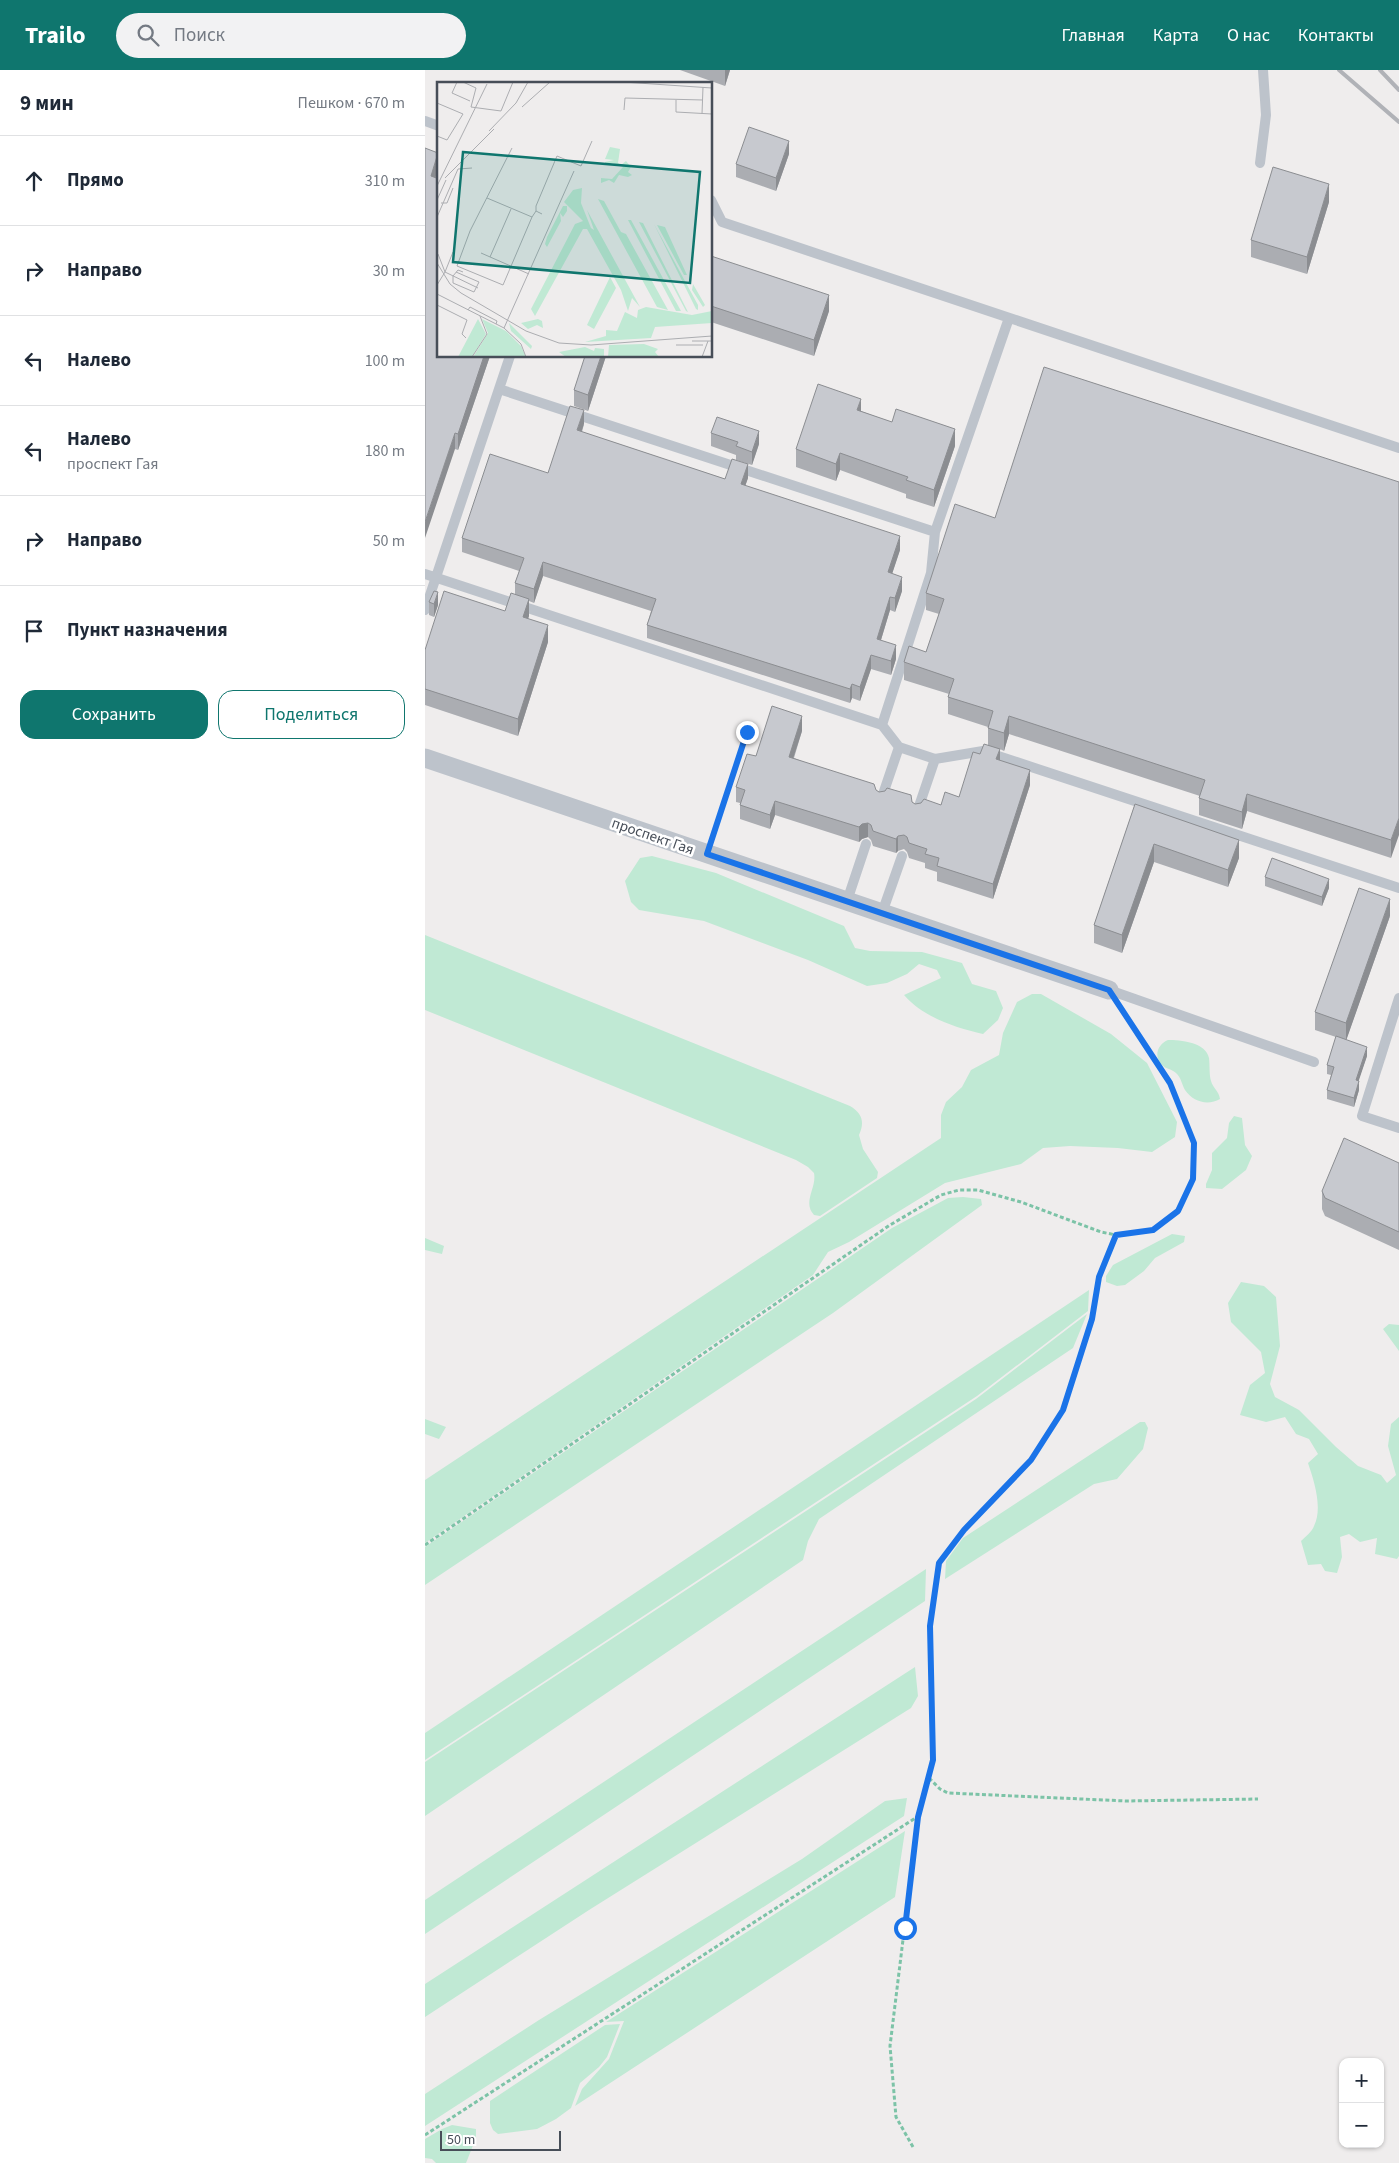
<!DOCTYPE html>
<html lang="ru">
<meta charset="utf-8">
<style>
:root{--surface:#fff;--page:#f2f2f3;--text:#1f2937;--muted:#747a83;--line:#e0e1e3;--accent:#0f766e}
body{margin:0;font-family:"Source Sans 3",sans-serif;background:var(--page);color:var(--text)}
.controls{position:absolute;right:15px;bottom:15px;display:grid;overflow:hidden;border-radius:10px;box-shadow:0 1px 4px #0004}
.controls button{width:45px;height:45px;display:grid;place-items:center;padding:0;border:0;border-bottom:1px solid var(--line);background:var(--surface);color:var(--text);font:25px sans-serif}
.scale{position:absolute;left:15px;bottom:12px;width:121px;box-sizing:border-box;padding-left:5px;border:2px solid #474e58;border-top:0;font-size:14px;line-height:18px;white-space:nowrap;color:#474e58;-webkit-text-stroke:4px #fff;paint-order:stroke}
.stop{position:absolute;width:15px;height:15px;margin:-11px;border:4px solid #1a73e8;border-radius:50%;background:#fff}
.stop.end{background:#1a73e8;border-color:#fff;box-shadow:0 1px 5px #0008}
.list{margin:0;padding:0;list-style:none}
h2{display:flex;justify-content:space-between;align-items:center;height:65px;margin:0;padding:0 20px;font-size:21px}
h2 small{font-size:16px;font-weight:400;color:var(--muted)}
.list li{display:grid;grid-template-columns:32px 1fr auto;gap:15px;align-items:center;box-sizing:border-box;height:90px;padding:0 20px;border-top:1px solid var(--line)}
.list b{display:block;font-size:19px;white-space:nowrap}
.list p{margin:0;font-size:16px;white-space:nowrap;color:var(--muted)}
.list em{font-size:16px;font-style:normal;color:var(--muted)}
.actions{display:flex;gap:10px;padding:15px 20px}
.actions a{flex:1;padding:11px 0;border:1px solid var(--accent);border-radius:15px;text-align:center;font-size:18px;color:var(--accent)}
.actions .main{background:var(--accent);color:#fff}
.icon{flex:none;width:28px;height:28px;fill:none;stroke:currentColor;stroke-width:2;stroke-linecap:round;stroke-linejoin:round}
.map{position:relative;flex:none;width:974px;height:2093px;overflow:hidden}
header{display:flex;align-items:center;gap:30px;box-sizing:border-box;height:70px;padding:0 25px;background:var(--accent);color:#fff}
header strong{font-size:24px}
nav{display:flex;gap:28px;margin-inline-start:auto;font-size:18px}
.search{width:350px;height:45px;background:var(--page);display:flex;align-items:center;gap:12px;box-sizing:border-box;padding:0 18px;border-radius:28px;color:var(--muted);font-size:19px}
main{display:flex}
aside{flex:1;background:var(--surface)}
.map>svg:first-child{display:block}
.green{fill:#c0e9d4}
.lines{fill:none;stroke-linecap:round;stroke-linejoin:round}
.path{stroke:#7cc3a7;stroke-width:3;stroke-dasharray:4 2.5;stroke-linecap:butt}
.service{stroke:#bdc3cb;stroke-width:10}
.minor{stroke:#bdc3cb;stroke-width:19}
.rail{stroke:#b0b2b7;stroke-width:4}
.wall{fill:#abadb2}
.shaded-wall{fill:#8b8d91}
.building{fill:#c7c9cf;stroke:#8b8d91}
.route{stroke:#1a73e8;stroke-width:6}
.labels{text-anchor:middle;stroke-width:5;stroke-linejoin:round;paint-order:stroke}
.street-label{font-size:15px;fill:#474e58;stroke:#fff}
.inset-road{fill:none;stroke:#acadb1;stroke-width:1}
.view{fill:#0f766e;fill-opacity:0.15;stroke:#0f766e;stroke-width:2.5}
.inset-edge{fill:none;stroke:#474e58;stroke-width:2.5}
</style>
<header>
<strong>Trailo</strong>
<div class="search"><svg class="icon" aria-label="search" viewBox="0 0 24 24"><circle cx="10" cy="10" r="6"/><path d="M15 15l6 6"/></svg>Поиск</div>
<nav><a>Главная</a><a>Карта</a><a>О нас</a><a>Контакты</a></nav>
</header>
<main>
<aside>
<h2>9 мин<small>Пешком · 670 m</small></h2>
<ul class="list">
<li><svg class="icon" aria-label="ahead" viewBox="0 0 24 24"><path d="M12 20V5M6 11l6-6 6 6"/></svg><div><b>Прямо</b></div><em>310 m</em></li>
<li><svg class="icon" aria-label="right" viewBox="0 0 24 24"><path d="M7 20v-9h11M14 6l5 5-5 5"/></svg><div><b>Направо</b></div><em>30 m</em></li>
<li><svg class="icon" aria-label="left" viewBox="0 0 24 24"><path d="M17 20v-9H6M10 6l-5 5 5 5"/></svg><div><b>Налево</b></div><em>100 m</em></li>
<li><svg class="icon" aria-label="left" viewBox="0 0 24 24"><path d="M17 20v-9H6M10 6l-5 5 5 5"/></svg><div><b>Налево</b><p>проспект Гая</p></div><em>180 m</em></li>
<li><svg class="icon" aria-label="right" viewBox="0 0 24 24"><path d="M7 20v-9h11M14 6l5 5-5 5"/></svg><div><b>Направо</b></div><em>50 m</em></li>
<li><svg class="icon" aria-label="arrive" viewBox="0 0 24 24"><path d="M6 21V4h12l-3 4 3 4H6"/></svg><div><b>Пункт назначения</b></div></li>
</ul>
<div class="actions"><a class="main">Сохранить</a><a>Поделиться</a></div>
</aside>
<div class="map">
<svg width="974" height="2093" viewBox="0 0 974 2093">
<rect width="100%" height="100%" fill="#efeded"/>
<!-- green -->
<path class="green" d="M227 786 291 803 419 856 430 878 445 881 497 882 537 893 547 914 571 921 578 938 573 950 558 964C531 958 498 947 479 925L516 908 512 900 494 894 482 904 462 913 442 916 383 890 279 851 214 840 206 832 200 811 215 788Z
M0 865 425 1036C437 1043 440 1052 434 1065L438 1079 453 1102 452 1108 395 1146 389 1145C377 1132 392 1118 389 1103L383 1097 371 1090 0 940Z
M607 924H616L686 964 722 993 752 1052 750 1067 727 1082 693 1078 645 1076 618 1078 596 1094 520 1113 424 1172 403 1182 388 1205 0 1473V1410L516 1068V1045L521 1032 537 1017 546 1000 574 985 578 963 592 932Z
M743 970C755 970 781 972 784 988 785 996 784 1004 786 1011 788 1018 794 1021 795 1029 783 1036 768 1032 760 1020 757 1015 756 1007 751 1003 747 999 741 999 737 995 728 986 733 974 743 970Z
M809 1046 817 1048 820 1075 827 1086 821 1100 797 1119 781 1118V1114L787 1100V1083L802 1068 804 1053Z
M538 1127 556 1129 557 1135 408 1243 0 1515V1477L467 1158 523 1128Z
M747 1164 760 1166 759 1172 730 1188 719 1201 700 1215 692 1216 681 1212V1206L688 1195Z
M0 1168 19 1176 17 1184 0 1180Z
M816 1212 839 1216 851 1227 855 1276 845 1314 850 1327 874 1340 911 1377 933 1396 956 1405 962 1413 971 1405 963 1376 966 1354 974 1347V1486L972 1489 950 1484 952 1468 935 1472 924 1464 915 1467 917 1487 912 1503 900 1501 896 1494 883 1495 876 1471C880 1467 887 1462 889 1456 898 1438 889 1411 883 1393L893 1384 884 1369 871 1364 860 1347 841 1352 815 1345 825 1315 840 1303 836 1282 806 1252 803 1233Z
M664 1220 663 1241 552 1326 0 1690V1663Z
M662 1244 648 1278 394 1449 383 1471 378 1490 0 1746V1692L551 1329Z
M964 1254 974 1255V1281L958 1259Z
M0 1349 21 1357 14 1369 0 1364Z
M715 1352H720L723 1358 718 1379 692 1409 669 1414 520 1509 521 1491 538 1468Z
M501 1499 500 1531 0 1864V1830Z
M490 1597 493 1626 486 1638 164 1840 0 1947V1914Z
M482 1728 479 1746 0 2056V2024L114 1950 377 1789 460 1731Z
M480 1761 470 1827 150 2036 157 2019 184 1989 199 1951 181 1952Z
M195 1954 182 1987 174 1997 155 2013 146 2038 131 2049 112 2059 73 2064 68 2060 65 2053V2031L180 1955Z
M27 2055 51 2059V2068L41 2093H11L7 2089 0 2088V2069L17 2059Z"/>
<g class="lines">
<!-- path -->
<path class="path" d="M287 768 322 662
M0 1475 465 1155 516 1125 534 1120H553L596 1132 676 1162 691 1165 728 1160 753 1141 767 1109 769 1073 745 1013 696 937
M504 1708 515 1719 523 1723 701 1731 833 1729
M0 2065 492 1747
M488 2077 471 2047 465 1976 493 1747 508 1690 505 1556 514 1493 539 1460 606 1390 638 1340 667 1249 674 1207 691 1165"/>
<!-- service -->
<path class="service" d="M0 51 14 56
M835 93 841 45 838 0
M286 130 297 152 974 378
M74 319 510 462
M0 504 457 655
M0 540 85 286
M510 689 474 677 457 655 506 503 510 462 584 248
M456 730 474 677
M492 742 510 689 558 681 974 818
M422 831 441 774
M457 843 477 786
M684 920 889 992
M974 928 937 1046 974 1058"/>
<!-- minor -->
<path class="minor" d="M0 688 684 920"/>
<!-- rail -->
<path class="rail" d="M914 0 974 52
M955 0 974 20"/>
</g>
<!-- wall -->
<path class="wall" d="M255 0H305L300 16Z
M0 78 13 99 11 107 65 286 33 380 30 379Z
M364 84 351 121 311 107V94Z
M904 132 882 204 826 187V170Z
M286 186 404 241 389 286 286 252Z
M181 286 163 341 149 336V320Z
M436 341 530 376 509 437 481 428V424L415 400 411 411 371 397V379Z
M159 354 157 362 300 409 323 408 320 416 475 480 467 504 477 521 470 542 465 540 456 570 471 589 466 605 446 599 435 631 427 628 425 633 222 568V555L226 541 118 506 109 533 104 531V546L103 548 123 572 93 666 0 635V580L80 541 90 525V513L94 501 37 482V468L123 403Z
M286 363 334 374 327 395 311 390V385L286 376Z
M974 412 966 788 822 741 817 759 774 745V728L775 726 584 664 579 681 575 679V691L605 715 568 829 512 811V802L500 798V793L484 788 482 782 479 779 473 781 471 783 448 776 446 770 443 767 437 769 434 772 350 745 345 759 315 749V733L311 732V717L331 686 377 661 369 688 451 720 454 722 487 732 490 734 516 735 534 727 555 684 563 675V657L523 644V627L524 624 479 610V592L501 582 514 544 501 540V523L570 448Z
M4 532 13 535 9 547 4 545Z
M710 734 814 788 803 817 729 792 697 883 669 873V855Z
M840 807 904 818 897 836 840 816Z
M965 846 921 970 942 986 933 1011 934 1020 929 1037 902 1029V1020L906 1005 902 1004V995L911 967 890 960V942Z
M974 1093V1180L900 1146 897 1139V1121Z"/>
<!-- shaded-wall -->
<path class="shaded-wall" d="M300 0H305L300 16Z
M364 71V84L351 121V108Z
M13 83V99L6 122V106Z
M904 114V132L882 204V187Z
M404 225V241L389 286V270Z
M59 286H65L33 380V364Z
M176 286H181L163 341V325Z
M436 329V346L432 340Z
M159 340V354L152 374V360Z
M530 359V376L509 437V420Z
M334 361V374L327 395V382Z
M30 363V379L0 468V452Z
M415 383V400L411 411V394Z
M323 394V408L316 428V414Z
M475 466V480L463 516V502Z
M118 492V506L109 533V519Z
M477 507V521L470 542V528Z
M13 522V535L9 547V534Z
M465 527V540L452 583V569Z
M104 529V546L98 563V547Z
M123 555V572L93 666V649Z
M471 575V589L466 605V591Z
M446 585V599L435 631V617Z
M427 614V628L425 633V619Z
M377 646V661L364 701V687Z
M584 646V664L579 681V663Z
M575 679V694L571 689Z
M605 700V715L568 829V814Z
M822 724V741L817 759V742Z
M350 731V745L345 759V745Z
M974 748V765L966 788V770Z
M443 753V767L437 769 434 772V757L437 754Z
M473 766V781L471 783V769Z
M814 770V788L803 817V800Z
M729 774V792L697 883V865Z
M904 809V818L897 836V827Z
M965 829V846L921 971V953Z
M942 977V986L931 1019V1010Z
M934 1011V1020L929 1037V1028Z"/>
<!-- building -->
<path class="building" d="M324 57 364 71 351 108 311 94Z
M0 78 13 83 6 106 14 109V286H59L33 364 30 363 0 452Z
M848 97 904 114 882 187 826 170Z
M286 186 404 225 389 270 286 236Z
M160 286H176L163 325 149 320Z
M619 297 974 412V748L966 770 822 724 817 742 774 728 780 710 584 646 579 663 563 658 568 641 523 627 529 609 479 592 484 576 501 582 519 529 501 523 530 434 570 448Z
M393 314 436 329 432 340 467 352 471 339 530 359 509 420 481 410 483 407 415 383 411 394 371 379Z
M145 336 159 340 152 360 300 409 307 389 323 394 316 414 475 466 463 502 477 507 470 528 465 527 452 569 471 575 466 591 446 585 435 617 427 614 425 619 222 555 231 529 118 492 109 519 90 513 99 488 37 468 65 384 123 403Z
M292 347 334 361 327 382 311 376 313 372 286 363Z
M9 521 13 522 9 534 4 532Z
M19 521 80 541 86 523 104 529 98 547 123 555 93 649 0 619V580Z
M347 636 377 646 364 687 449 714 451 720 454 722 460 721 462 718 486 725 487 732 490 734 496 733 499 729 516 735 520 722 534 727 548 682 555 684 559 674 575 679 571 689 605 700 568 814 512 796 514 788 500 784 502 779 484 773 482 767 479 765 473 766 471 769 448 761 446 755 443 753 437 754 434 757 350 731 345 745 315 735 320 720 311 717 322 684 331 686Z
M710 734 814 770 803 800 729 774 697 865 669 855Z
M847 788 904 809 897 827 840 807Z
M934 818 965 829 921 953 890 942Z
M911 966 942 977 931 1010 934 1011 929 1028 902 1020 909 997 902 995Z
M919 1068 974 1093V1162L900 1128 897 1121Z"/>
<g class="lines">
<!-- route -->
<path class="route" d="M322 662 282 784 684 920 745 1013 769 1073 768 1109 753 1141 728 1160 691 1165 674 1207 667 1249 638 1340 606 1390 539 1460 514 1493 505 1556 508 1690 493 1747 480 1858"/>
</g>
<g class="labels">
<!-- street labels -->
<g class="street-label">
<text transform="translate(228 766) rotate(19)" y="5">проспект Гая</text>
</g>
</g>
<!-- overview -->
<g transform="translate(12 12)">
<rect width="275" height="275" fill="#efeded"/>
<path d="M173 65 183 67 181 81 184 83 189 79 194 85 191 90 195 93 191 95 182 93 177 101 172 98 164 101V96L175 97 186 85 175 81 168 83V80L177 78 168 77ZM145 106 144 121 154 146 157 148 150 128 203 225 195 216 191 229 184 208 150 147H146L98 234 94 227 138 142 146 139 127 120 136 108ZM161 117 167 119 184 150 189 152 231 228 220 225ZM126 124H130V129L126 135 123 131 124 139 110 165 108 162 110 155ZM191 138H194L244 229H239ZM202 140 206 141 251 230 249 229ZM217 142 261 223V228L259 227ZM220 143 228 145 250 193H247ZM173 195 179 206 157 247 150 243ZM256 202 268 223 266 225 255 208ZM209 225 255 233 275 229V241L218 245 214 256 148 260 169 254V248L180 249 188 230 200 236 201 228ZM41 237 49 252 35 275H21ZM45 237 69 249 84 264 89 275H36L51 251ZM101 237 105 239 106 246 100 243 91 247 84 241ZM72 241 95 264 94 267 74 249ZM207 262 221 267 218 270 222 275H171L172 263ZM148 265 157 269 158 266 167 267V275H129L122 270Z" fill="#c0e9d4"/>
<path class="inset-road" d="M20 0 15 11 33 19M26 0 39 6 34 25 64 29 76 0M186 0 275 6M239 18V30L275 32M0 21 26 32 10 58 0 54M85 25 113 0M187 28 188 16 266 18M265 32 266 5M52 49 79 21 91 0M75 66 33 149 20 184 66 203 95 135M8 96 57 47M0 104 50 2M50 116 95 135 99 129M0 118 9 98M4 121H10L16 106M105 132 99 129V124L120 74 144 84 155 59M0 135 21 87 35 86M44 171 92 192M1 172 8 190M53 175 74 127M0 181 13 202 24 211 89 249 122 261 154 263 275 254M8 190 16 170M19 190 42 200 37 210 16 201V194L21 188 26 190M0 203 8 190 41 206M0 212 67 246 84 262 89 275M0 223 30 238 25 252 29 256M31 228 33 225 60 239 59 242M67 246 137 89M255 259H275M239 263H266M35 275 50 252 43 234M265 275 271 259"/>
<path class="view" d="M26 70 263 90 253 201 16 180Z"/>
<rect width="275" height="275" class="inset-edge"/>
</g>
</svg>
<div class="controls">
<button>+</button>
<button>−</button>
</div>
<div class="scale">50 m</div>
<div class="stop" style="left:480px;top:1858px"></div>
<div class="stop end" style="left:322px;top:662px"></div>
</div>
</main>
